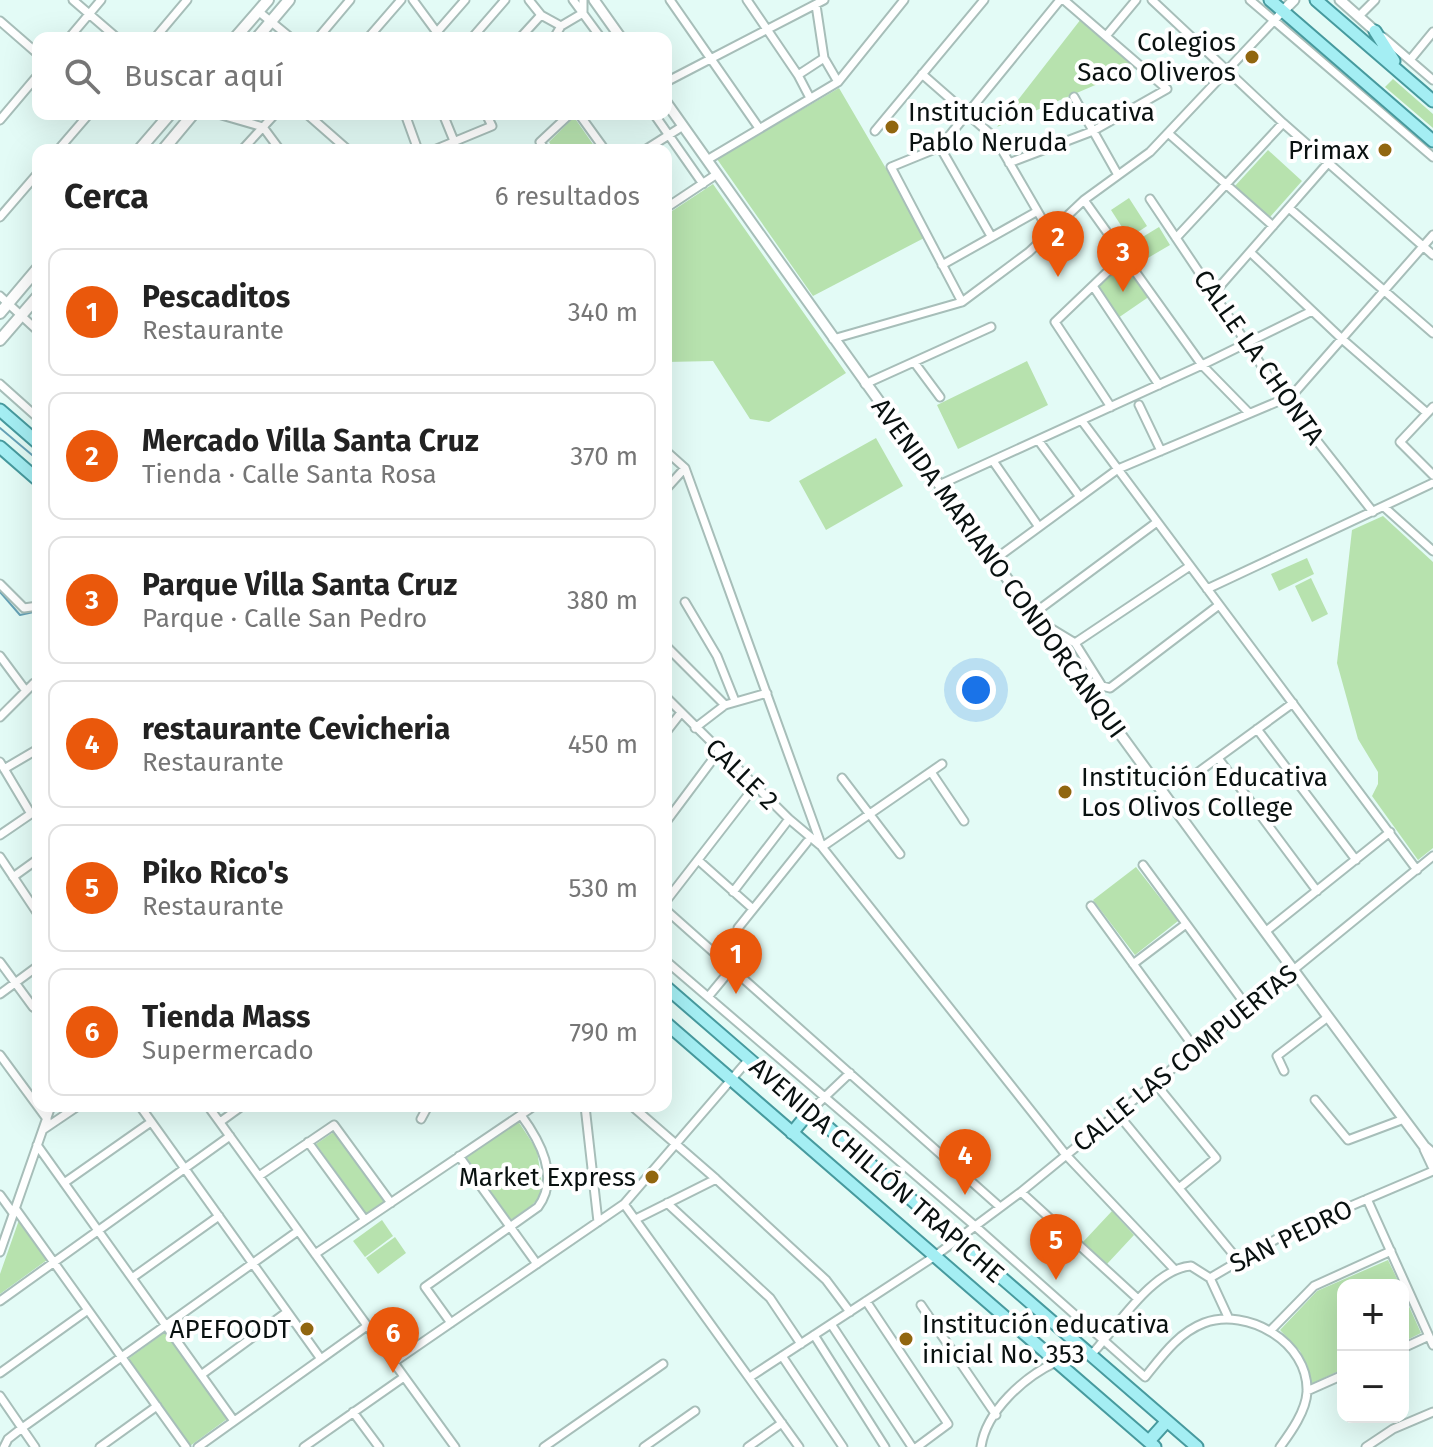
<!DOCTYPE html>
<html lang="es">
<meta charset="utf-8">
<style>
:root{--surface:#fff;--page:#f6f6f6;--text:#222;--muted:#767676;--line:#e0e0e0;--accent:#ea580c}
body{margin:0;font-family:"Fira Sans",sans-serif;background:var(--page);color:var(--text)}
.controls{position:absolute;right:24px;bottom:24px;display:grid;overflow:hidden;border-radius:16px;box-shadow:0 8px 32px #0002}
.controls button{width:72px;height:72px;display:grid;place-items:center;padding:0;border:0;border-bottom:2px solid var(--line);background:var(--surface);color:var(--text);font:40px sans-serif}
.you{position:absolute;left:976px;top:690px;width:28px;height:28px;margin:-20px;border:6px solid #fff;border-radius:50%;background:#1a73e8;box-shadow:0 0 0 12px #1a73e833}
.badge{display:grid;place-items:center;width:52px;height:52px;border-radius:50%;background:var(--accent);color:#fff;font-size:26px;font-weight:700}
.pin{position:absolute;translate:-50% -66px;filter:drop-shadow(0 2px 4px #0008)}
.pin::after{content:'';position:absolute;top:42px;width:28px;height:24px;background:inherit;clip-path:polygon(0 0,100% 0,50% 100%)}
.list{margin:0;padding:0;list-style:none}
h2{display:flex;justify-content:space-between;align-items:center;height:104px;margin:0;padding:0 32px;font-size:34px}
h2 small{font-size:26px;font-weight:400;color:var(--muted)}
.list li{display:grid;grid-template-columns:52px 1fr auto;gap:24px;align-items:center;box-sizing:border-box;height:128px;margin:0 16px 16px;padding:0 16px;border:2px solid var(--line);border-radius:16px}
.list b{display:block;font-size:30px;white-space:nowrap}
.list p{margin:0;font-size:26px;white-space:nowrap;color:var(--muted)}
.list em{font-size:26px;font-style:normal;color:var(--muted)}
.icon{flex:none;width:44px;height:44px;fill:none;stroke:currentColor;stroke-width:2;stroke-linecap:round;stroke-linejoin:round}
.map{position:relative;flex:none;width:1433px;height:1447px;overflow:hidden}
.search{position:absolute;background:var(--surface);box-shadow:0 8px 32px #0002;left:32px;top:32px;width:640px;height:88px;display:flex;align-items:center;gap:20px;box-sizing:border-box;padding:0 28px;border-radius:16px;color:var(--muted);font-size:30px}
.panel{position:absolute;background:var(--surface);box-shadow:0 8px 32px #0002;left:32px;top:144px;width:640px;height:968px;border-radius:16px}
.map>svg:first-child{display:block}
.green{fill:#b7e2ae}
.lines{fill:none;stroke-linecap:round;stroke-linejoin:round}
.stream{stroke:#66a2b6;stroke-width:2}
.minor-casing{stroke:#a7beb9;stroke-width:11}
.tertiary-casing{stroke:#a7beb9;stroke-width:13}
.secondary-casing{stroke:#a7beb9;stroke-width:14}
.primary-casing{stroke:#479a9e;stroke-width:15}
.minor{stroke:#fff;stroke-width:7}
.tertiary{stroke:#fff;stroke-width:9}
.secondary{stroke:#fff;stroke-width:10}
.primary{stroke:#a4eef3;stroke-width:11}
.poi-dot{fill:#91660f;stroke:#fff;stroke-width:3}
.labels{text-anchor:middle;stroke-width:8;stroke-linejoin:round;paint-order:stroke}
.poi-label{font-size:26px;fill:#091110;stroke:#fff;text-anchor:end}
.street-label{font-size:26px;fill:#091110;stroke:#fff}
</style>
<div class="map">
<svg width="1433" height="1447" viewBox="0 0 1433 1447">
<rect width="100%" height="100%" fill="#e3fbf6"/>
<!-- green -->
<path class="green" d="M1081 19 1135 68 997 127Z
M1393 79 1433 114V128L1385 87Z
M839 88 926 237 813 296 717 159Z
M574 117 597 150H554L549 142Z
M1268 150 1302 181 1269 218 1234 187Z
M713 184 846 373 769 422 750 419 713 361 666 362V215Z
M1129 198 1147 226 1129 238 1111 210Z
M1159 227 1170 245 1141 262 1131 244Z
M1125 261 1150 296 1118 318 1097 288Z
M1027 361 1048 405 958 449 937 405Z
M876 438 903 486 826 530 799 481Z
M1383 516 1433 562V848L1418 860 1372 796 1378 784V772L1358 739 1337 663 1352 530Z
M1307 558 1314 574 1279 591 1271 574Z
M1311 578 1328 614 1312 622 1295 586Z
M1136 867 1178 921 1135 955 1093 900Z
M518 1121 537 1150 542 1185 538 1199 532 1205 511 1220 466 1157Z
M335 1131 386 1201 367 1215 316 1144Z
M1112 1211 1134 1235 1107 1264 1083 1242Z
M19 1220 47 1260 0 1294V1274Z
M382 1220 393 1236 365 1257 353 1241Z
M395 1237 406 1253 378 1274 366 1258Z
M1388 1260 1400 1285H1343V1369L1311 1384 1300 1351 1280 1330 1317 1291Z
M1403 1293 1421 1333 1403 1342Z
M165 1332 227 1419 190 1446 128 1359Z"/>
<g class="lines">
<!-- stream -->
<path class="stream" d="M0 428 38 460
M0 592 20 615 38 611"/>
<defs>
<path id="minor" d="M73 0 117 38
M413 0 441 38
M529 0 541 15 561 26 583 13V0
M573 0 601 38
M670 0 759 128
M747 0 798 75 810 98
M1152 0 1283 123 1433 255
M1250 0 1433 157
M816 5 824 58 838 82
M258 11 291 38
M1359 16 1375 0
M0 21 38 54
M437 32 465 0
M1106 36 1136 0
M1383 37 1433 80
M69 38 101 0
M155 38 187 0
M318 38 350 0
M368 38 401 0
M472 38 505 0
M520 38 541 15
M554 38 561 26
M1410 60 1433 32
M922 74 995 138 1049 231
M798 75 824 58
M666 82 824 0
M1074 97 1118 175
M218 114 263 127 280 150
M307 114 348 150
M405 114 418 150
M443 114 454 141
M579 114 605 150
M654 114 703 184
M0 120 38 75
M875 131 984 0
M1168 133 1273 226
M940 147 991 236
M58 150 89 114
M242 150 275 114
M434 150 492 126 486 114
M545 150 540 142 570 114
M645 150 683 126
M707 160 838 82 904 0
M1009 163 1093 131 1167 89 1064 0
M1150 199 1284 399 1373 512
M1084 200 1202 365 1249 413
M666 208 717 174
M1289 208 1433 333
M0 217 38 173
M1176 238 1283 123
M1250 252 1342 339 1427 413
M942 265 1036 212
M1093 286 1159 385
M1214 293 1328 163
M0 296 38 331
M962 302 891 167 940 147 1060 0
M833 339 962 302 1029 252 1084 200 1150 152 1283 11
M914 362 940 397
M0 384 38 418
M865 384 991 327
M1139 405 1161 451
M1111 407 1055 322 1125 255
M1433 407 1400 442 1433 475
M1082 421 1417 870
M1038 440 1080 497
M666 451 685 468 822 847 1066 1155 1174 1269
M993 461 1039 527
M939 485 1202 365 1312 311
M666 489 685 468
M1384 507 1433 551
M994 560 1118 469 1284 399 1296 391 1433 235
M0 584 24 608 38 606
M1207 589 1433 483
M685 602 717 656 735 701
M1033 614 1157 522
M1042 623 1075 643 1190 566
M1075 643 1102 686 1110 688 1219 605
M666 646 725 705
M0 656 26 691
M666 697 789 819 820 845
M0 717 34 683
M695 728 725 705 767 693
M1257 729 1356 860
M666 732 680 714
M1218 758 1317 891
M0 762 31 814
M4 769 38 749
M931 772 964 821
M842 778 900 854
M1182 784 1293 703
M666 822 719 751
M0 835 38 809
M822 847 942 764
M0 857 38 914
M698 860 753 909
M1143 865 1248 1008
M13 877 38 859
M733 892 789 819
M666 901 755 786
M1091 906 1196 1050
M666 910 1000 1207
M738 928 807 842
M1265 932 1390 832
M666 961 975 1226 1145 1377C1162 1356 1178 1333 1204 1323 1247 1307 1309 1342 1307 1392 1306 1411 1291 1432 1280 1447
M0 962 33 1007 38 1010
M1133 964 1186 924
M0 994 38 966
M708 997 732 968
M0 1055 47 1119
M1284 1071 1277 1056 1328 1017
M1155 1083 1216 1158 1179 1188
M1315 1100 1348 1140 1404 1119
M140 1106 321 1359
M208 1106 455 1447
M585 1106 598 1222
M632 1106 716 1179 826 1280 850 1312
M810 1111 850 1073
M1117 1113 1238 1260
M421 1119 428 1106
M220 1122 242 1106
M44 1129 78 1106
M308 1142 365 1220
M37 1145 234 1421
M459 1156 537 1264
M259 1176 334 1125 391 1203
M64 1183 151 1122
M1021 1192 1138 1299
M0 1195 13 1213
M1367 1199 1433 1345
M667 1203 770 1298 801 1344
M624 1204 799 1447
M15 1208 186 1447
M636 1219 716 1179
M0 1252 51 1106
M315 1254 534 1106
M132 1278 219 1216
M1210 1278 1229 1319
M0 1301 230 1136
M866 1301 948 1424 917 1447
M921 1305 996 1415
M451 1323 425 1287 538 1207C560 1177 540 1141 521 1115
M831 1324 912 1447
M1271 1330 1314 1286 1391 1251
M814 1335 885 1447
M1403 1348 1429 1336
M782 1356 843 1447
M394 1362 624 1204 749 1059
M0 1373 88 1310
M201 1375 287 1312
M750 1377 935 1256 1021 1192 1433 856
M1307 1391 1343 1375
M0 1396 35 1447
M353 1412 379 1447
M4 1447 8 1439 22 1428 298 1231
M100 1447 157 1406
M198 1447 367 1326
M304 1447 404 1377
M544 1447 663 1364
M644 1447 695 1411
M748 1447 782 1423
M981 1447C986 1411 1024 1377 1056 1362 1066 1357 1082 1359 1091 1354 1097 1350 1103 1340 1108 1335 1127 1312 1159 1268 1191 1266L1210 1278 1285 1234 1433 1171
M1366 1447 1393 1429 1433 1412"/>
<path id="tertiary" d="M594 0 621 38
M1340 0 1375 31
M1283 11 1294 0
M666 102C914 453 1167 801 1424 1146L1433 1154
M1425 1149 1433 1166"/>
<path id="secondary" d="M235 38 268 0
M257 38 289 0
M139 150 170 114
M163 150 193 114
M0 313 38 268
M0 340 38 296"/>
<path id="primary" d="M1270 0 1433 141
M1316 0 1433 101
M1375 31 1394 61
M0 410 38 443
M0 447 38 480
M666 987 1197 1447
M666 1023 1155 1447
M792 1133 810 1111
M1149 1441 1167 1421"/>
</defs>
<!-- minor casing -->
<use href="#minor" class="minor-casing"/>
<!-- tertiary casing -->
<use href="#tertiary" class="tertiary-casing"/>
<!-- secondary casing -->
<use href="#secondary" class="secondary-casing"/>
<!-- primary casing -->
<use href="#primary" class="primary-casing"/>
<!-- minor -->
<use href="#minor" class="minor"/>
<!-- tertiary -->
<use href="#tertiary" class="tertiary"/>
<!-- secondary -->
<use href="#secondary" class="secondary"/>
<!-- primary -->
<use href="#primary" class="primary"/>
</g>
<!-- markers -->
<g class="poi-dot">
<circle cx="1252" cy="57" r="8"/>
<circle cx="892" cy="127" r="8"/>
<circle cx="1385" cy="150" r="8"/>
<circle cx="1065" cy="792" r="8"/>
<circle cx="652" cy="1177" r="8"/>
<circle cx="307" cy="1329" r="8"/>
<circle cx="906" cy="1339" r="8"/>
</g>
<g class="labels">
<!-- poi labels -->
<g class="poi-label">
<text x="1236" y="51">Colegios<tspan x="1236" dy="30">Saco Oliveros</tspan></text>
<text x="908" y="121" text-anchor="start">Institución Educativa<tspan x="908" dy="30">Pablo Neruda</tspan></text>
<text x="1369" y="159">Primax</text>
<text x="1081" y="786" text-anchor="start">Institución Educativa<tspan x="1081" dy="30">Los Olivos College</tspan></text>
<text x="636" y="1186">Market Express</text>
<text x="922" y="1333" text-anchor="start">Institución educativa<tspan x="922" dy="30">inicial No. 353</tspan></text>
<text x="291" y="1338">APEFOODT</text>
</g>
<!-- street labels -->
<g class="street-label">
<text transform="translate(1259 357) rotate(55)" y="9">CALLE LA CHONTA</text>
<text transform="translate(999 568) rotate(54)" y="9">AVENIDA MARIANO CONDORCANQUI</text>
<text transform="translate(742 774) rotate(44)" y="9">CALLE 2</text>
<text transform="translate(1185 1058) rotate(-39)" y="9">CALLE LAS COMPUERTAS</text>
<text transform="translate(877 1170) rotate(41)" y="9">AVENIDA CHILLÓN TRAPICHE</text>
<text transform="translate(1291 1236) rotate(-26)" y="9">SAN PEDRO</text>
</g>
</g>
</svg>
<div class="controls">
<button>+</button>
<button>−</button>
</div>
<div class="you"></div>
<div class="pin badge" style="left:736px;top:994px">1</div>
<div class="pin badge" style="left:1058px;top:277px">2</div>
<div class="pin badge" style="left:1123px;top:292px">3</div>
<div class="pin badge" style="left:965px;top:1195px">4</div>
<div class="pin badge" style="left:1056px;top:1280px">5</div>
<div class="pin badge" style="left:393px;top:1373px">6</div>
<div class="search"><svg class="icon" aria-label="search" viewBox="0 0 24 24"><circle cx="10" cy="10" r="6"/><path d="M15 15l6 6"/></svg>Buscar aquí</div>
<section class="panel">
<h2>Cerca<small>6 resultados</small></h2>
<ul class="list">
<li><span class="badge">1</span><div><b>Pescaditos</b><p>Restaurante</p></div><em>340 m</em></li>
<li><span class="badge">2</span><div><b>Mercado Villa Santa Cruz</b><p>Tienda · Calle Santa Rosa</p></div><em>370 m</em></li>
<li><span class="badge">3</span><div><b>Parque Villa Santa Cruz</b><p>Parque · Calle San Pedro</p></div><em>380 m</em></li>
<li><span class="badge">4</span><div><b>restaurante Cevicheria</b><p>Restaurante</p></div><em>450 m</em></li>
<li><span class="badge">5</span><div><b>Piko Rico's</b><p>Restaurante</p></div><em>530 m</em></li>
<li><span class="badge">6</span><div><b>Tienda Mass</b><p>Supermercado</p></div><em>790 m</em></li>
</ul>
</section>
</div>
